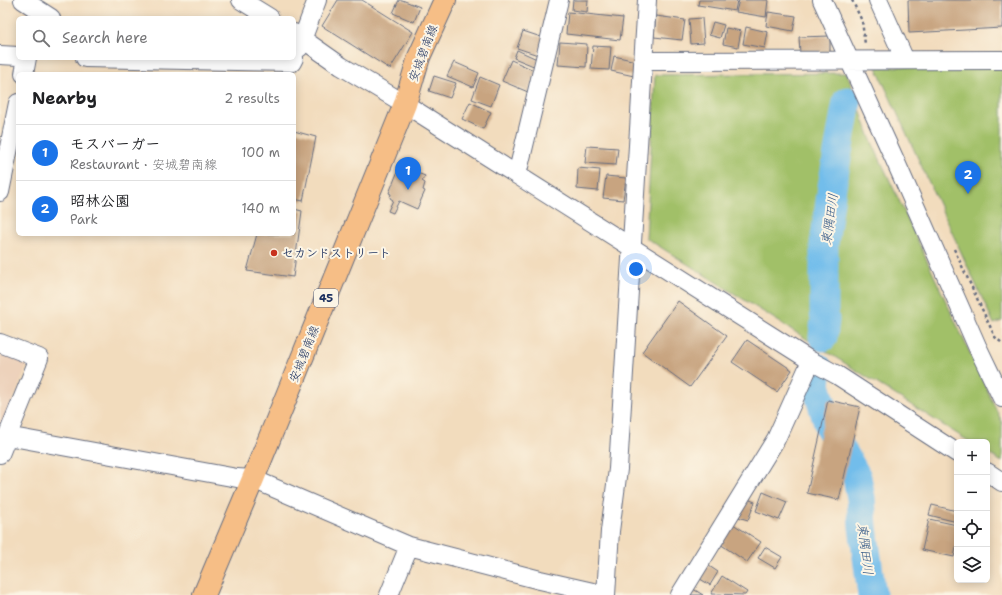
<!DOCTYPE html>
<meta charset="utf-8">
<style>
:root{--surface:#fff;--page:#f2f2f2;--text:#202124;--muted:#757577;--line:#e0e0e0;--accent:#1a73e8}
body{margin:0;font-family:"Shantell Sans","Klee One",sans-serif;background:var(--page);color:var(--text)}
.controls{position:absolute;right:12px;bottom:12px;display:grid;overflow:hidden;border-radius:6px;box-shadow:0 2px 10px #0003}
.controls button{width:36px;height:36px;display:grid;place-items:center;padding:0;border:0;border-bottom:1px solid var(--line);background:var(--surface);color:var(--text);font:20px sans-serif}
.you{position:absolute;left:636px;top:269px;width:14px;height:14px;margin:-10px;border:3px solid #fff;border-radius:50%;background:#1a73e8;box-shadow:0 0 0 6px #1a73e833}
.badge{display:grid;place-items:center;width:26px;height:26px;border-radius:50%;background:var(--accent);color:#fff;font-size:13px;font-weight:700}
.pin{position:absolute;translate:-50% -33px;filter:drop-shadow(0 1px 2px #0008)}
.pin::after{content:'';position:absolute;top:21px;width:14px;height:12px;background:inherit;clip-path:polygon(0 0,100% 0,50% 100%)}
.list{margin:0;padding:0;list-style:none}
h2{display:flex;justify-content:space-between;align-items:center;height:52px;margin:0;padding:0 16px;font-size:17px}
h2 small{font-size:13px;font-weight:400;color:var(--muted)}
.list li{display:grid;grid-template-columns:26px 1fr auto;gap:12px;align-items:center;box-sizing:border-box;height:56px;padding:0 16px;border-top:1px solid var(--line)}
.list b{display:block;font-size:15px;white-space:nowrap}
.list p{margin:0;font-size:13px;white-space:nowrap;color:var(--muted)}
.list em{font-size:13px;font-style:normal;color:var(--muted)}
.icon{flex:none;width:22px;height:22px;fill:none;stroke:currentColor;stroke-width:2;stroke-linecap:round;stroke-linejoin:round}
.map{position:relative;flex:none;width:1002px;height:595px;overflow:hidden}
.search{position:absolute;background:var(--surface);box-shadow:0 2px 10px #0003;left:16px;top:16px;width:280px;height:44px;display:flex;align-items:center;gap:10px;box-sizing:border-box;padding:0 14px;border-radius:6px;color:var(--muted);font-size:15px}
.panel{position:absolute;background:var(--surface);box-shadow:0 2px 10px #0003;left:16px;top:72px;width:280px;height:164px;border-radius:6px}
.map>svg:first-child{display:block}
.built{fill:#edd2bb}
.green{fill:#a1c068;stroke:#5e7863}
.lines{fill:none;stroke-linecap:round;stroke-linejoin:round}
.river{stroke:#72bdeb;stroke-width:29}
.building{fill:#c8a480}
.minor-casing{stroke:#666c7f;stroke-width:20}
.major-casing{stroke:#666c7f;stroke-width:24}
.path{stroke:#666c7f;stroke-width:2.5;stroke-dasharray:3 3;stroke-linecap:butt}
.minor{stroke:#fff;stroke-width:18}
.major{stroke:#f6be86;stroke-width:22}
.poi-dot{fill:#c8321e;stroke:#fcf5e5;stroke-width:1.5}
.labels{text-anchor:middle;stroke-width:4;stroke-linejoin:round;paint-order:stroke}
.shield{fill:#fcf5e5;stroke:#5e6a86;stroke-width:1}
.shield-label{font-size:11px;font-weight:bold;fill:#1b2f5e}
.street-label{font-size:12px;fill:#1b2f5e;stroke:#fcf5e5}
.poi-label{font-size:12px;font-weight:bold;fill:#1b2f5e;stroke:#fcf5e5;text-anchor:start}
.water-label{font-size:13px;font-style:italic;fill:#355a88;stroke:#fcf5e5}
</style>
<div class="map">
<svg width="1002" height="595" viewBox="0 0 1002 595">
<rect width="100%" height="100%" fill="#fcf5e5"/>
<filter id="ink" filterUnits="userSpaceOnUse"><feTurbulence type="fractalNoise" baseFrequency=".025" numOctaves="2"/><feDisplacementMap in="SourceGraphic" scale="8" xChannelSelector="R" yChannelSelector="G"/><feConvolveMatrix kernelMatrix="1 2 1 2 8 2 1 2 1" color-interpolation-filters="sRGB"/></filter>
<filter id="wash" filterUnits="userSpaceOnUse"><feTurbulence type="fractalNoise" baseFrequency=".012" numOctaves="4" result="noise"/><feDisplacementMap in="SourceGraphic" scale="16" xChannelSelector="R" yChannelSelector="G"/><feGaussianBlur stdDeviation="0.9" result="paint"/><feColorMatrix in="noise" values="0 0 0 0 0 0 0 0 0 0 0 0 0 0 0 0 0 1.4 0 .05"/><feComposite in="paint" operator="in"/></filter>
<g filter="url(#wash)">
<rect width="100%" height="100%" fill="#f2dcbd"/>
<!-- built -->
<path class="built" d="M0 349 24 359 27 365 0 434Z"/>
<!-- green -->
<path class="green" d="M1002 65V321L994 324 876 67Z
M847 73 870 138 1002 422V462L987 453V442H970L646 238 655 75Z"/>
<g class="lines">
<!-- river -->
<path class="river" d="M823 337 825 320 824 312V244L832 187 847 101
M818 368 816 385 829 427 857 477 861 498 863 527 872 595"/>
</g>
<g id="blocks">
<!-- building -->
<path class="building" d="M338 0H362L413 32 390 69 322 26Z
M399 0H402L420 7 414 22 393 13Z
M573 0H588L587 12 572 10Z
M699 0H737L735 11 698 5Z
M739 0H768L766 17 736 12Z
M908 0H1002V28L909 33Z
M568 12 623 18 620 40 566 34Z
M768 12 796 16 793 31 766 26Z
M656 16 685 20 682 40 654 37Z
M702 18 704 43 691 44 689 19Z
M713 22 724 25 720 38 709 35Z
M746 27 768 32 765 48 743 44Z
M726 28 741 31 738 47 723 44Z
M523 31 544 38 538 55 517 48Z
M830 36V52L800 53 799 37Z
M560 42 587 44 586 67 558 65Z
M593 46 611 47 609 70 591 69Z
M517 50 539 60 536 67 514 58Z
M614 56 636 61 634 76 611 71Z
M511 60 536 71 528 92 502 81Z
M454 62 479 73 473 87 447 76Z
M434 76 456 83 450 98 429 91Z
M480 77 499 85 491 106 472 99Z
M470 102 491 112 483 129 462 119Z
M294 131 316 137 303 201 294 199Z
M587 146 618 148 616 165 585 163Z
M400 166 425 176 422 181 425 183 423 190 425 191 417 209 399 201 393 213 388 211 393 200 390 198 391 194 389 193Z
M578 168 600 170 598 191 577 189Z
M606 176 626 178 623 200 603 198Z
M294 209 302 211 293 277 247 271 257 234H294Z
M678 301 727 336 690 387 642 352Z
M747 340 792 370 777 392 732 362Z
M828 400 860 407 839 500 807 493Z
M763 492 787 502 779 520 756 511Z
M745 498 755 502 748 520 738 517Z
M932 505 957 511V522L929 515Z
M929 519 957 525V543L954 557 922 550Z
M733 524 761 542 747 562 720 544Z
M765 547 782 557 775 568 758 558Z
M706 564 718 572 710 585 697 577Z
M722 576 747 592 745 595 711 594Z
M690 587 703 595H685Z"/>
</g>
</g>
<g filter="url(#ink)">
<use href="#blocks" fill-opacity="0" stroke="#666c7f" stroke-width="1"/>
<g class="lines">
<defs>
<path id="minor" d="M23 0 51 18
M241 0 270 18
M822 0 894 158 977 346 1002 398
M878 0 905 60
M294 33 341 66 405 104 811 361 837 375 957 453
M299 48 317 0
M0 55 18 56
M85 58 292 62 294 58
M643 61 1002 60
M24 74 27 58
M517 175 559 0
M0 192 18 103
M0 343 39 358 0 454
M7 436 237 478 253 479 409 546 540 580 606 595
M987 472 1002 482
M389 595 409 546
M606 595 610 531 618 469 647 0
M680 595 776 439 811 361"/>
<path id="major" d="M204 595 253 479 405 104 419 57 445 0"/>
</defs>
<!-- minor casing -->
<use href="#minor" class="minor-casing"/>
<!-- major casing -->
<use href="#major" class="major-casing"/>
<!-- path -->
<path class="path" d="M852 0 862 21 865 44
M954 249 995 337 1002 343"/>
<!-- minor -->
<use href="#minor" class="minor"/>
<!-- major -->
<use href="#major" class="major"/>
</g>
</g>
<!-- markers -->
<circle class="poi-dot" cx="274" cy="253" r="4"/>
<g class="labels">
<!-- shield labels -->
<rect class="shield" x="314" y="289" width="24" height="18" rx="3"/>
<g class="shield-label">
<text x="326" y="302">45</text>
</g>
<!-- street labels -->
<g class="street-label">
<text transform="translate(423 53) rotate(-69)" y="4">安城碧南線</text>
<text transform="translate(304 354) rotate(-68)" y="4">安城碧南線</text>
</g>
<!-- poi labels -->
<g class="poi-label">
<text x="282" y="257">セカンドストリート</text>
</g>
<!-- water labels -->
<g class="water-label">
<text transform="translate(829 219) rotate(-82)" y="5">東隅田川</text>
<text transform="translate(866 549) rotate(83)" y="5">東隅田川</text>
</g>
</g>
</svg>
<div class="controls">
<button>+</button>
<button>−</button>
<button><svg class="icon" aria-label="locate" viewBox="0 0 24 24"><circle cx="12" cy="12" r="6"/><path d="M12 2v4M12 18v4M2 12h4M18 12h4"/></svg></button>
<button><svg class="icon" aria-label="layers" viewBox="0 0 24 24"><path d="M12 4l9 5-9 5-9-5zM3 14l9 5 9-5"/></svg></button>
</div>
<div class="you"></div>
<div class="pin badge" style="left:408px;top:190px">1</div>
<div class="pin badge" style="left:968px;top:194px">2</div>
<div class="search"><svg class="icon" aria-label="search" viewBox="0 0 24 24"><circle cx="10" cy="10" r="6"/><path d="M15 15l6 6"/></svg>Search here</div>
<section class="panel">
<h2>Nearby<small>2 results</small></h2>
<ul class="list">
<li><span class="badge">1</span><div><b>モスバーガー</b><p>Restaurant · 安城碧南線</p></div><em>100 m</em></li>
<li><span class="badge">2</span><div><b>昭林公園</b><p>Park</p></div><em>140 m</em></li>
</ul>
</section>
</div>
